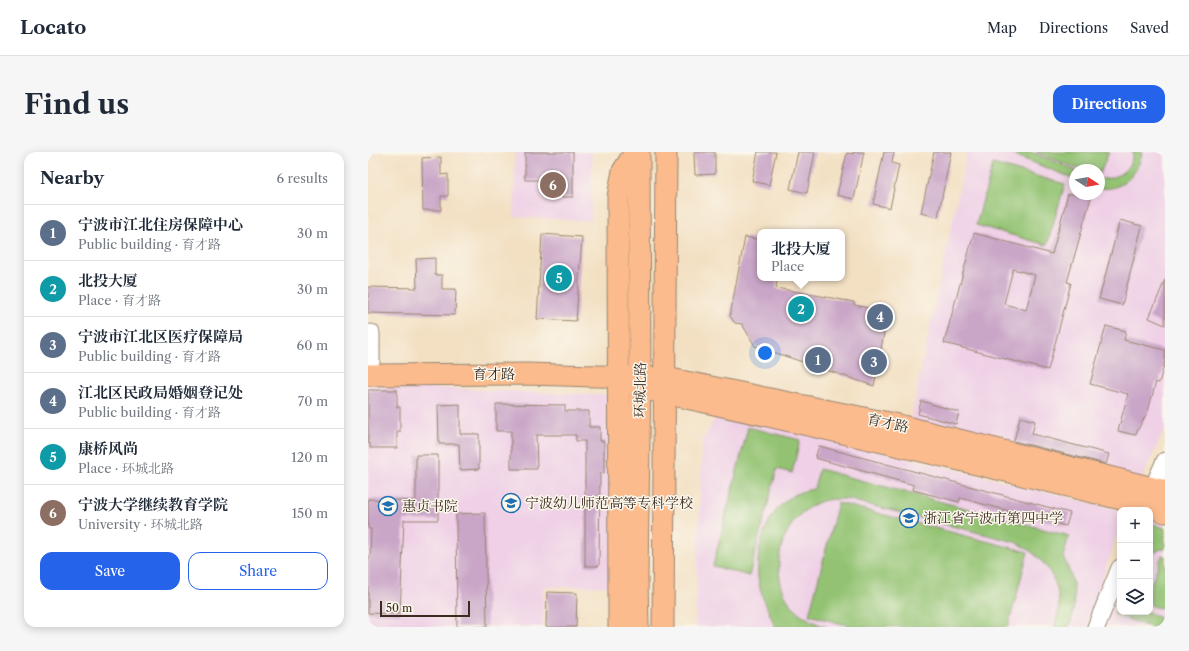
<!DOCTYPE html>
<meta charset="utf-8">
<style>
:root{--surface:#fff;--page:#f6f6f7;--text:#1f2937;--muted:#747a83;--line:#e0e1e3;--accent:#2563eb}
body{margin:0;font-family:"Libre Caslon Text","Noto Serif SC",serif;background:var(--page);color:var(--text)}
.controls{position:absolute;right:12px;bottom:12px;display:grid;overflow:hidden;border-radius:8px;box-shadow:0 2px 10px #0003}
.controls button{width:36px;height:36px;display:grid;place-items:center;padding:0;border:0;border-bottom:1px solid var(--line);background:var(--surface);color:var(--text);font:20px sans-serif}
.compass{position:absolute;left:701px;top:12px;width:36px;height:36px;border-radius:50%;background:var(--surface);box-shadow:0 2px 10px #0003;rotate:101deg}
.scale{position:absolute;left:12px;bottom:10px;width:90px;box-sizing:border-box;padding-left:4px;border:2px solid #3b2a1e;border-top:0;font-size:11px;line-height:14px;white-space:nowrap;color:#3b2a1e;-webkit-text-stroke:3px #fbf7ec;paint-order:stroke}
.you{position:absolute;left:397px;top:201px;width:14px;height:14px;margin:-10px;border:3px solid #fff;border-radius:50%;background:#1a73e8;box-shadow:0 0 0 6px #1a73e833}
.badge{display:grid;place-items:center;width:26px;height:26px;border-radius:50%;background:var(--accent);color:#fff;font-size:13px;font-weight:700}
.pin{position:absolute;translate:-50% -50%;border:2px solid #fff;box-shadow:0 1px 4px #0006}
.popup{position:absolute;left:389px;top:77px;width:88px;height:52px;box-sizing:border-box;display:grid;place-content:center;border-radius:8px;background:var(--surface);filter:drop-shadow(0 1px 3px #0005);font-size:13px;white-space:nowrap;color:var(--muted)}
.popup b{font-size:15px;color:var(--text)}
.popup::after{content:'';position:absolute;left:50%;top:100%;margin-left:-8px;border:8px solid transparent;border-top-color:var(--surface)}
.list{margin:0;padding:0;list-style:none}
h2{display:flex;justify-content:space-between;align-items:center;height:52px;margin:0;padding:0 16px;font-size:17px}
h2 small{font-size:13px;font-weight:400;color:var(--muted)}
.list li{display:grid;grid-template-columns:26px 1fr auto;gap:12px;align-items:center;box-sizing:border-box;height:56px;padding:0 16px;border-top:1px solid var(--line)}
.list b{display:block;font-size:15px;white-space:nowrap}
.list p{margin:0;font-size:13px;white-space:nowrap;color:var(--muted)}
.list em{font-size:13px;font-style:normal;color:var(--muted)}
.actions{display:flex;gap:8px;padding:12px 16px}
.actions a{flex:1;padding:9px 0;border:1px solid var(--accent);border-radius:12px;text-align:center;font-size:14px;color:var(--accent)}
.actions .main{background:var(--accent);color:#fff}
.icon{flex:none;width:22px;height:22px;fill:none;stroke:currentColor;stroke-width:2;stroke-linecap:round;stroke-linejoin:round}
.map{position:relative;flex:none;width:797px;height:475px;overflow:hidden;border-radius:12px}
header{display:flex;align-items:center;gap:24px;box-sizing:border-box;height:56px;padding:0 20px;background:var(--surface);border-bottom:1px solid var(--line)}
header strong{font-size:19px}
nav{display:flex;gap:22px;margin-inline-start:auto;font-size:14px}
.intro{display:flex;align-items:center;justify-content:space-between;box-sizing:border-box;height:96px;padding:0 24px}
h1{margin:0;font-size:28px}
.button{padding:10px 18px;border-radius:12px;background:var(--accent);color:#fff;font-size:14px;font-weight:700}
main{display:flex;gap:24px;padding:0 24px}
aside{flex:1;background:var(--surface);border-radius:12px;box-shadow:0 2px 10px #0003}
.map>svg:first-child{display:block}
.built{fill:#efd0e6;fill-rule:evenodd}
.green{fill:#93c372;stroke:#677648}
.building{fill:#c9a5c7;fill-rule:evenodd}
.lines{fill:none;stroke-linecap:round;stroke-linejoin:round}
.minor-casing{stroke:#978570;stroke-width:19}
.major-casing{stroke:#978570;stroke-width:23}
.minor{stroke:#fff;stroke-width:17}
.major{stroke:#fbbb8d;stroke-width:21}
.labels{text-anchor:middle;stroke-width:3;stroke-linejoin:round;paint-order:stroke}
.street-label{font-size:14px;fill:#3b2a1e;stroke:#fbf7ec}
.poi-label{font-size:14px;fill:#3b2a1e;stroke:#fbf7ec;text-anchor:start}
</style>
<header>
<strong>Locato</strong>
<nav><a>Map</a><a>Directions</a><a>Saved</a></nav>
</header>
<div class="intro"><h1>Find us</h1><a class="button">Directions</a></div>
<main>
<aside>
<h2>Nearby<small>6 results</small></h2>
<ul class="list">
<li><span class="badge" style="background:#5c6f8a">1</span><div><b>宁波市江北住房保障中心</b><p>Public building · 育才路</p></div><em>30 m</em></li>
<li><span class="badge" style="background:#0f9aa8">2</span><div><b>北投大厦</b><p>Place · 育才路</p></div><em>30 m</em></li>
<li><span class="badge" style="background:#5c6f8a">3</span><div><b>宁波市江北区医疗保障局</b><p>Public building · 育才路</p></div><em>60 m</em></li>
<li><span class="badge" style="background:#5c6f8a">4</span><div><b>江北区民政局婚姻登记处</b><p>Public building · 育才路</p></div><em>70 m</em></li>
<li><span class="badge" style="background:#0f9aa8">5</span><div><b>康桥风尚</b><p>Place · 环城北路</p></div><em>120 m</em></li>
<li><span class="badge" style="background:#8d6e63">6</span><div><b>宁波大学继续教育学院</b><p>University · 环城北路</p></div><em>150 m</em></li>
</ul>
<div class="actions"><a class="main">Save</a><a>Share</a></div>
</aside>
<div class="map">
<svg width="797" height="475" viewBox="0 0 797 475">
<rect width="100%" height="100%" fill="#fbf7ec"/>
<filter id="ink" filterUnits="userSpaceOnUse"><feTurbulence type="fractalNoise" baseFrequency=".025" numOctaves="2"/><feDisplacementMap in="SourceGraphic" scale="8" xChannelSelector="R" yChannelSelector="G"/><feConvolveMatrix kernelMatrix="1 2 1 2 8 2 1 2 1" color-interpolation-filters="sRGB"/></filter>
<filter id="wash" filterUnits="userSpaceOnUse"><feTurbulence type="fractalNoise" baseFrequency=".012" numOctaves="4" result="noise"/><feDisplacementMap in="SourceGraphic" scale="16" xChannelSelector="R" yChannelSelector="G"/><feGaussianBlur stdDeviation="0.9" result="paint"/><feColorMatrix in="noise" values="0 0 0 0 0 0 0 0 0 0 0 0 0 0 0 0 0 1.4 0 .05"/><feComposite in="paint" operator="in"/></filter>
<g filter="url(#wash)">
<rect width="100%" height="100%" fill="#f3e0c3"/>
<!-- built -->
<path class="built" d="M147 0H224L223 69 146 65Z
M599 0H797V276L773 329 542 270ZM707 18H731V42H707Z
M0 233 238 243 244 268 246 434 175 435V475H0Z
M351 260 753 358 752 373 719 475H327L334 289Z
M782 365 797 370V475H736L752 430V460H782Z"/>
<!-- green -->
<path class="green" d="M638 0H663L707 18V27Z
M668 0H741L731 24V18H713Z
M765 0H774C771 21 754 40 731 36V27C748 28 764 18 765 0Z
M625 12 697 32 679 93 608 73Z
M380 275 432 288 424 321 409 317 381 424 345 414Z
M451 317 701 384 695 405C707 427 710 451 701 475H686C700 439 681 406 647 390L478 347C470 347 461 347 454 349 415 363 400 412 419 447 427 461 443 470 458 475H407C402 461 394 447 391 432 385 402 398 358 426 343 432 340 439 338 446 337Z
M470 351 660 400 640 475H486L441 463Z
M782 371 797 376V397H793L782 403Z
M794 403 797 404V458L782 453V435Z
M752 445V460H780L797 469V475H782L746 462Z"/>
<g id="blocks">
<!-- building -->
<path class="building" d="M157 0H205V45H183V28H157Z
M326 0H347V22L327 23Z
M390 0H408L401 33 384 29Z
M430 0H447L439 41 422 37Z
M485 0H496L486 47 469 43 479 1 485 2Z
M516 0H526L524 11 531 13 522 56 505 52Z
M566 0H583L570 65 553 61Z
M73 5V23L80 22V44H73V58H55L54 6Z
M700 42H724L699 130 703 131 680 218 576 191 606 81 684 102ZM645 117 667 123 658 158 636 152Z
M752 68 774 74 754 153 731 147Z
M174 82 214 85 208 169 169 167Z
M377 85 392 88V126H409L408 136 486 150V153L520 160 506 234 387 194 374 172 367 171 362 164Z
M67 106V123H74V137H88L87 163 0 161V135L49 136 48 107Z
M797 128V173L781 166Z
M738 174 758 179 756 188 797 198V210L791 231 788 230 780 259 767 283 750 279 760 242 722 232Z
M0 238H29V255H32V280H29V296H2V291H0Z
M553 249 591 260 588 272 550 262Z
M92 252V282H111V317L92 318 91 292H71L70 253Z
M128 252 197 253V259H221V275H232V289H236V321L232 322 231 414H217V289H208V283H168L169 317H143V279H128Z
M652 265 667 269 664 282 741 302 738 312 646 289Z
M451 294 702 361 698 374 592 346 591 350 545 338 546 333 447 306Z
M48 303H70V368H36L32 462 0 461V406H2L3 377H0V347L48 349Z
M117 361 119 475H89L88 362Z
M179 440 209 441 208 475H178Z"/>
</g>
</g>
<g filter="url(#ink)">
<use href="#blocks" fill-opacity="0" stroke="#978570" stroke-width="1"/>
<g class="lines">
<defs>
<path id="minor" d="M3 181V223
M780 347 797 309
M728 475 752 416"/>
<path id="major" d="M0 223 158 222 298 226 526 272 797 339
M266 232 272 236C441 272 609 311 777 353L797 360
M251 475 250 45 255 19 267 0
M270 475 269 425 272 224 271 0
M295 475 298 0"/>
</defs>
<!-- minor casing -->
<use href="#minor" class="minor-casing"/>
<!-- major casing -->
<use href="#major" class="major-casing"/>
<!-- minor -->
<use href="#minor" class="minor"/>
<!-- major -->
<use href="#major" class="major"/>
</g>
</g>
<!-- icons -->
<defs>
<symbol id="school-ring" viewBox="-11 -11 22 22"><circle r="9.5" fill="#fbf7ec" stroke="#1f6fb2" stroke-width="1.5"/><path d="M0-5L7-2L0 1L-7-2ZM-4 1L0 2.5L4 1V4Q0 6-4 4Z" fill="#1f6fb2"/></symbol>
</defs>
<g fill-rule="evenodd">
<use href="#school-ring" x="132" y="340" width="22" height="22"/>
<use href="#school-ring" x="9" y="343" width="22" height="22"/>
<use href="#school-ring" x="530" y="355" width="22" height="22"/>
</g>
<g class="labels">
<!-- street labels -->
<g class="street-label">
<text x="126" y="227">育才路</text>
<text transform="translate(272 238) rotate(-89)" y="5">环城北路</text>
<text transform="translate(520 271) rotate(12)" y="5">育才路</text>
</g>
<!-- poi labels -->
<g class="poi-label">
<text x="157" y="356">宁波幼儿师范高等专科学校</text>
<text x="34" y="359">惠贞书院</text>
<text x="555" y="371">浙江省宁波市第四中学</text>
</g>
</g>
</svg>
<div class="controls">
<button>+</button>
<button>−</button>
<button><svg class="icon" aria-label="layers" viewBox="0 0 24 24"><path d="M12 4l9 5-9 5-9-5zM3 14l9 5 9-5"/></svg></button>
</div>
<svg class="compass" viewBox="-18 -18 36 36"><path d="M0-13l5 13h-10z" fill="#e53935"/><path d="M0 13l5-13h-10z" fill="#747a83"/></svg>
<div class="scale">50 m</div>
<div class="you"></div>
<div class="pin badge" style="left:450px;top:208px;background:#5c6f8a">1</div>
<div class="pin badge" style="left:433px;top:157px;background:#0f9aa8">2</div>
<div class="popup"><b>北投大厦</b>Place</div>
<div class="pin badge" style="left:506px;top:210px;background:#5c6f8a">3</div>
<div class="pin badge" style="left:512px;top:165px;background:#5c6f8a">4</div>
<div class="pin badge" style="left:191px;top:126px;background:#0f9aa8">5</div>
<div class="pin badge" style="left:185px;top:33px;background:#8d6e63">6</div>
</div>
</main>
